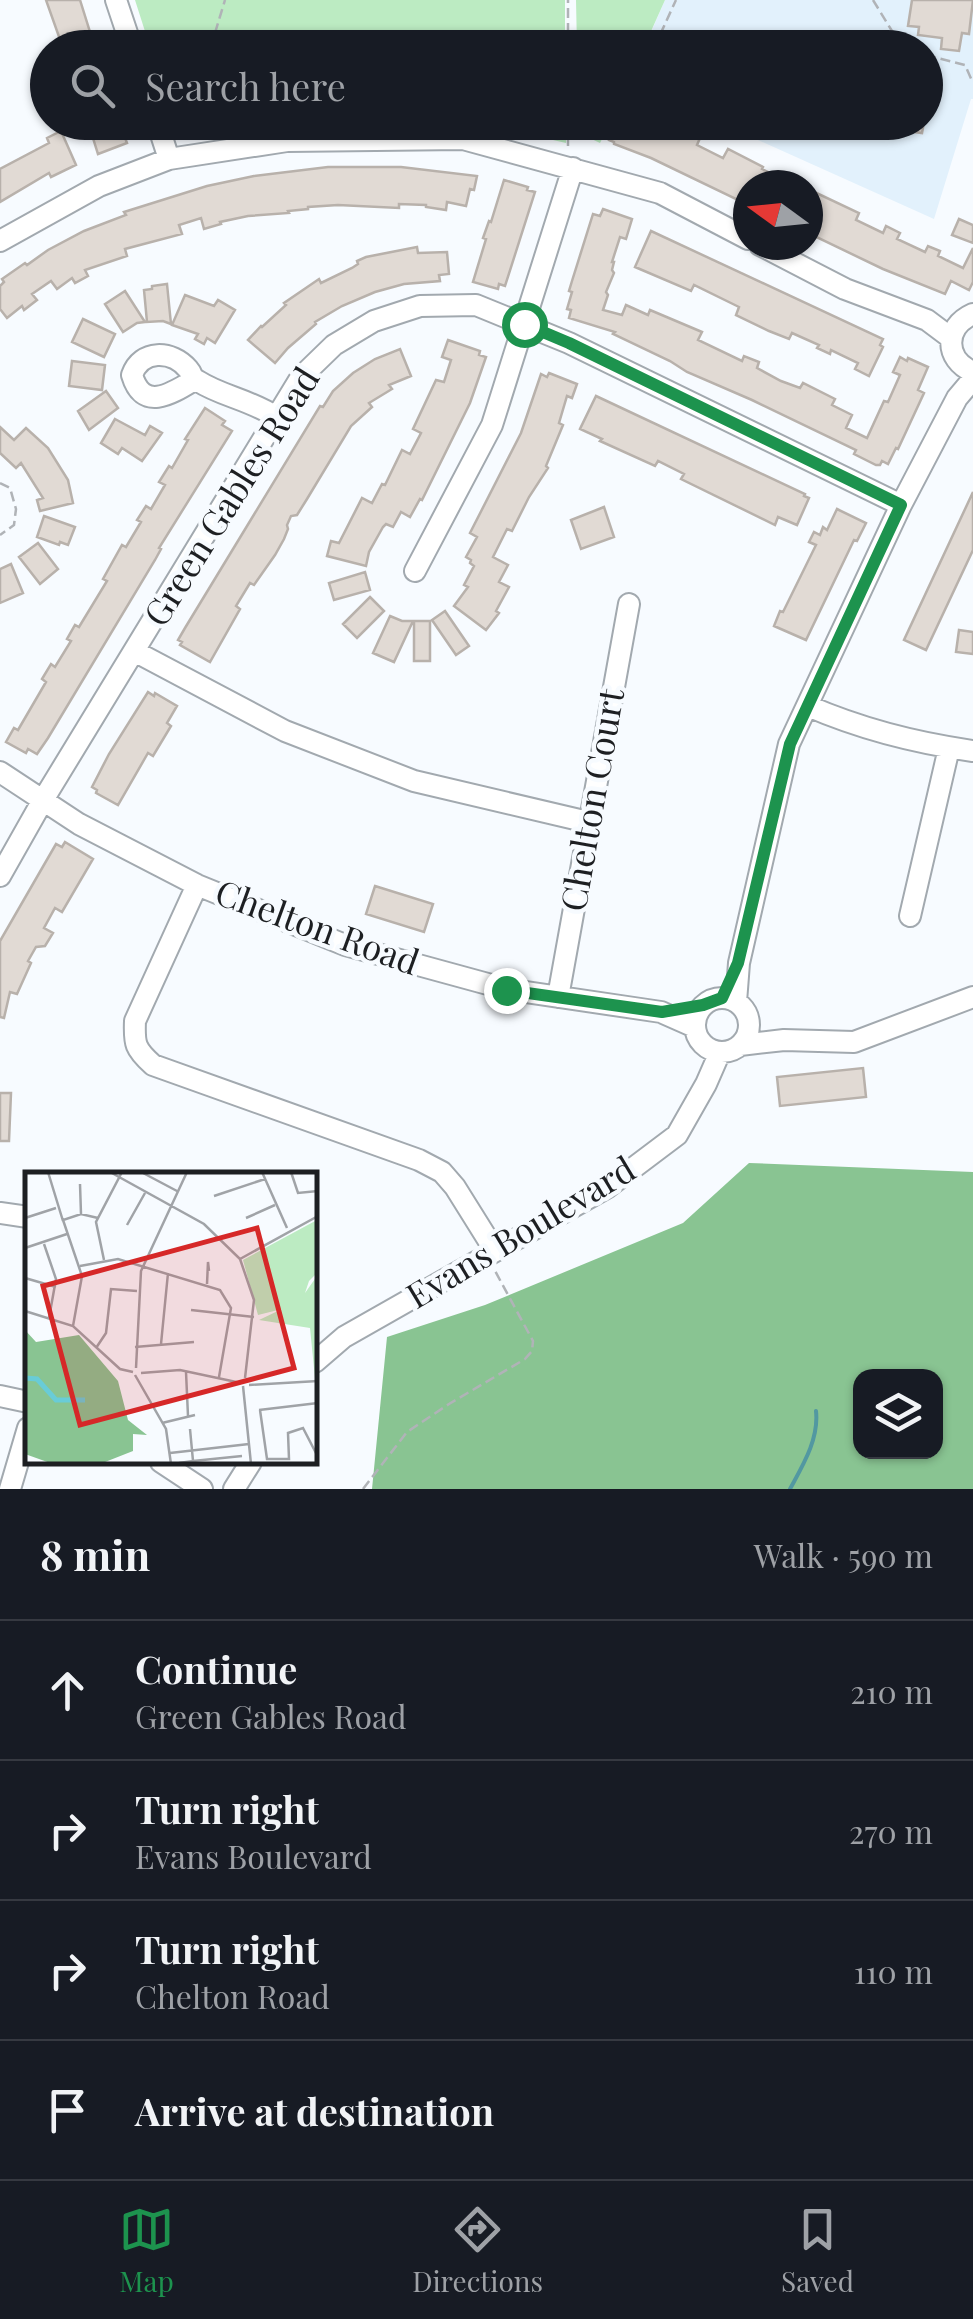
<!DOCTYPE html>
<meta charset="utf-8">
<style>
:root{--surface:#171b24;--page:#20242c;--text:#f1f3f6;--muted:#9ea1a6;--line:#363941;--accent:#1d934e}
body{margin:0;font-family:"Playfair Display",serif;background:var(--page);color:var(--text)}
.controls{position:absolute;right:30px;bottom:30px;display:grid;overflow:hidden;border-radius:20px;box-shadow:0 2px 8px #0004}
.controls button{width:90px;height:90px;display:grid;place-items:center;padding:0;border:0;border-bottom:2px solid var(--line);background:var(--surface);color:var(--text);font:50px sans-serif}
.compass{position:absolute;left:733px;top:170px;width:90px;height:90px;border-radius:50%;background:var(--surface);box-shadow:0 2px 8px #0004;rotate:285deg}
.stop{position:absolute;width:30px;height:30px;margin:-22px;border:8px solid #1d934e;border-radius:50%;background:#fff}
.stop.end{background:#1d934e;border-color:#fff;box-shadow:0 2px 10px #0008}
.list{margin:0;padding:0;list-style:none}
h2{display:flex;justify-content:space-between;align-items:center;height:130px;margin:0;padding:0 40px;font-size:42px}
h2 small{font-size:32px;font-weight:400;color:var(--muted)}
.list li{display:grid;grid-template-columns:65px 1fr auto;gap:30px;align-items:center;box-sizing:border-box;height:140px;padding:0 40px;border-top:2px solid var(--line)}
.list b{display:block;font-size:38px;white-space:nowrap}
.list p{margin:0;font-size:32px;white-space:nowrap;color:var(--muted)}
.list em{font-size:32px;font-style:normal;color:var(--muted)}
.icon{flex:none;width:55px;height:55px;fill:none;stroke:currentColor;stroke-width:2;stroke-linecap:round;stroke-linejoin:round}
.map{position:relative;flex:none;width:973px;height:1489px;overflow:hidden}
.search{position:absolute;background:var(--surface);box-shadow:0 2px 8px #0004;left:30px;right:30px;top:30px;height:110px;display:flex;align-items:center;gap:25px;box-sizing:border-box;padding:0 35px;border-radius:55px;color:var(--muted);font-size:38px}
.sheet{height:690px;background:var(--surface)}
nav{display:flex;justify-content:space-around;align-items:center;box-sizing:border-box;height:140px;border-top:2px solid var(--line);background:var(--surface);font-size:28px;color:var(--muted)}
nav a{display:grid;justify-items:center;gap:5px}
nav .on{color:var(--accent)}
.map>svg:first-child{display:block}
.built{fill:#e2f1fc}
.green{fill:#bcebc2}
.forest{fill:#89c492;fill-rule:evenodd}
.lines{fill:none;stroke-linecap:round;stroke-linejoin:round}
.stream{stroke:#5298a1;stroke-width:4}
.building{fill:#e1dad4;stroke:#b8b1ab;stroke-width:2.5}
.minor-casing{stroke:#a2a9af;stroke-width:24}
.path{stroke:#b0b3b7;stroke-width:2.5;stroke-dasharray:10 5;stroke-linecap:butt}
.minor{stroke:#fff;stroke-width:20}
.route{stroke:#1d934e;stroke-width:12}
.labels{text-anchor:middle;stroke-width:9;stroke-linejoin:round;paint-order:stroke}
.street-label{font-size:35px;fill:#1d1f22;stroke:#f7fbff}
.inset-river{fill:none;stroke:#69ccd7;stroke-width:5}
.inset-road{fill:none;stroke:#a0a3a7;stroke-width:2.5}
.view{fill:#d62828;fill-opacity:0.15;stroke:#d62828;stroke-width:5}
.inset-edge{fill:none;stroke:#1d1f22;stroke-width:5}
</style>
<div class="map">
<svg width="973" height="1489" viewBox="0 0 973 1489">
<rect width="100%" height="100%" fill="#f7fbff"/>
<!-- built -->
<path class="built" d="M665 0H973V99H971L934 219 720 123 926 122V48H644Z"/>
<!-- green -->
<path class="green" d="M135 0H565V47H150Z
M576 0H665L644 47 577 48Z
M174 123V122L311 123 181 140Z
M452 123H566V143L514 131Z
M579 123V122L610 123 600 143 579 133Z"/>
<!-- forest -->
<path class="forest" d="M749 1163 973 1172V1489H372L387 1337 485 1305 683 1223ZM860 1376H936V1452H860Z"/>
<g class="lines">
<!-- stream -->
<path class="stream" d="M790 1489C803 1465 819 1439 816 1411"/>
</g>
<!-- building -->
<path class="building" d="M46 0H80L95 48H63Z
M912 0H973L969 34 962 33 959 51 941 49 942 38 918 35 919 27 908 26Z
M88 122H119L127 143 98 154Z
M615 122H649L664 128 666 122H668L700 138 697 145 723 158 728 149 763 167 762 169 795 185H748V200L744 199 742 202 651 158 614 144V142L609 140Z
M892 122H924L922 133 891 129Z
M61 131 76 165 51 177 49 173 0 202V169L49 143 47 138Z
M328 167H401L477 176 474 190 470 189 466 206 447 202 446 210 426 207V205L399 204V208L338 205 308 207V209L288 211 289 213 248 216 220 222 221 224 204 229 201 218 179 225 182 234 125 249 127 256 85 270 88 276 75 283 72 278 57 289 51 281 32 294 37 300 24 310 22 306 7 318 0 309V286L4 282 2 279 25 263 27 265 48 250 84 231 126 215 124 212 207 186 254 176Z
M504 180 528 187 527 190 535 192 505 286 499 284 498 289 473 282 486 239 483 238 489 221 491 222Z
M808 189 859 213 856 220 883 233 886 226 900 233 897 239 925 252 928 246 940 251 938 256 963 268 973 248V282L969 290 951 281 945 294 883 269 808 233Z
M603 209 632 219 626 239 620 237 612 262H614L612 270 614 273 606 292 608 295 603 310 622 315 626 305 648 315 650 310 702 332 698 340 742 361 744 356 759 362 757 368 781 381 800 388 803 383 835 399 832 405 852 415 846 428 867 438 884 401 888 402 900 375 893 372 900 357 907 361 908 358 928 367 918 390 924 393 898 449 896 448 888 464 882 461 880 465H876L854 454 856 450 752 400 687 372 670 361 613 334 615 332 569 318 571 310 567 309 572 292 569 291 572 281 593 214 600 216Z
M959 219 973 225V243L952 235Z
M651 231 883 339 880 345 883 347 869 376 855 369 858 363 831 350 830 354 817 348 819 345 792 333 789 339 769 331 736 315 739 307 694 285 691 291 635 267Z
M417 247 418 253 447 252 449 274 439 275 440 281 404 284 375 292 342 306 315 322 316 324 288 348 275 363 248 340 261 326 262 327 286 305 284 303 319 279 321 283 352 268 358 264 357 261 366 257Z
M167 284 171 324 163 321 147 322 144 290 152 289V286Z
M125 291 145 322 137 323 123 332 105 304Z
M185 295 214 306 218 300 235 310 215 343 207 338 204 344 195 339 198 334 172 325Z
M83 319 115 334 104 357 72 342Z
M448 340 480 351 479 355 486 357 470 403 422 500 420 499 410 517 401 512 393 527 386 524 383 527 369 552 366 566 327 556 331 541 339 543 362 498 372 503 382 484 385 485 402 450 410 454 421 433 413 429 436 380 444 382 451 360 442 357Z
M400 349 411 376 389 385 392 389 369 403 372 407 351 426 307 499 297 515 291 516 287 525 288 529 284 539 275 555 254 585 250 583 236 606 240 609 210 662 180 645 182 642 178 640 185 628 320 406 323 407 333 391 353 373 375 359Z
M72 361 105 365 102 390 69 386Z
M549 373 577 384 572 398 567 396 559 423 563 425 546 466 548 468 529 497 512 531 507 529 493 557 508 565 499 582 509 587 496 611 499 613 486 630 454 606 468 587 464 585 474 566 470 563 471 560 466 557 477 537 470 533 521 433 541 374 547 377Z
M106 391 118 408 89 430 78 411Z
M596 396 805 494 804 496 809 498 797 525 778 517 775 525 681 479 684 474 658 461 655 466 600 441 602 439 580 429Z
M205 408 225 421 222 425 232 431 159 548 161 549 155 560 48 738 37 754 28 749 26 753 6 742 14 728 18 730 46 682 42 679 51 664 55 667 71 641 67 639 75 625 79 627 107 581 103 579 122 545 126 547 141 522 137 520 146 506 151 509 165 485 159 482 169 466 172 468 188 440 185 439Z
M115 419 145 435 150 426 162 433 142 461 122 448 118 454 101 443Z
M0 427 14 440 26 428 48 448 68 480 73 503 40 511 37 500 43 498 21 463 16 468 0 453Z
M973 492V550L926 650 904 640Z
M604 507 614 537 581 549 571 520Z
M837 509 866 523 857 541 854 540 806 640 774 626 780 611 783 612 816 545 809 542 814 532 820 535 823 527 827 530Z
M44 516 75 527 68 545 60 542 59 545 37 537Z
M38 543 58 569 40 584 19 557Z
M11 564 23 593 0 603V569Z
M365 572 370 590 334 600 329 583Z
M370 597 384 611 357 638 343 624Z
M445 611 469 646 456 655 432 620Z
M390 616 402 621H413L394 662 373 653Z
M414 621H430V661H414Z
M959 630 973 632V654L956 652Z
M148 692 154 696 155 693 177 706 167 723 171 726 153 756 148 753 118 805 96 793 97 790 92 787 109 754Z
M65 842 93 859 62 912 55 908 44 928 53 933 45 946 36 947 28 961 31 963 17 994 10 992 4 1018 0 1017V941L56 844 62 847Z
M375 886 433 904 424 932 366 914Z
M863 1068 866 1097 780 1106 777 1077Z
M0 1093H11L9 1141H0Z"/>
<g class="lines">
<defs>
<path id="minor" d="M116 0 132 48
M157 122 169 159
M0 241 99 186 169 159 287 141 463 139 660 193 748 239
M760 245 845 289 927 320 951 338
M973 314C944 327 944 359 973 372
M194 380C171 394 143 412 132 375 141 349 172 350 188 369 195 377 189 376 198 381 221 396 251 400 276 417
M415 571 492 425 573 168
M134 651 285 731 414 781 588 822
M808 706C861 729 916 743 973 751
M0 772 79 824 197 885 345 945 506 989 661 1012 695 1027
M0 876 43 800 301 377 334 345 374 321 420 306 476 305 569 343 901 505
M197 885 135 1021C134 1044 135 1049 153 1065L419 1160 442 1172 455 1187 495 1251
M910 916 949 748
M558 997 629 604
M695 1025a27 27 0 1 1 54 0a27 27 0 1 1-54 0Z
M736 1002 739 963 789 744 901 505 957 398 973 379
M740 1045 784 1040 854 1042 973 997
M0 1213 28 1217
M315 1362 344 1337 608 1187 677 1135 706 1084 720 1052
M0 1396 28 1402
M161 1462 202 1489
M10 1489 28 1428
M234 1489 251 1462"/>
</defs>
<!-- minor casing -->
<use href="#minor" class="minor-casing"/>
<!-- path -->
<path class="path" d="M873 0 892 31 909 48
M570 40 587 48
M214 48 215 33 225 0
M568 48V0
M654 48 676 0
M926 55 965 65 973 83
M186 135 194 122
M568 146V122
M0 483 10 488 16 509 14 525 0 535
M363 1489 407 1432 449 1404 525 1359 532 1351 533 1341 494 1269"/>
<!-- minor -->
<use href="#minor" class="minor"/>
</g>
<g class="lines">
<!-- route -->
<path class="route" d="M506 990 662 1012 703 1005 722 998 738 963 790 744 901 505 569 343 524 324"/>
</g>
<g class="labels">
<!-- street labels -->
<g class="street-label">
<text transform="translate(232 497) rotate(-58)" y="12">Green Gables Road</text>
<text transform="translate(593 800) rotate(-80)" y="12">Chelton Court</text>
<text transform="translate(317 928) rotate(20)" y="12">Chelton Road</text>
<text transform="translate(521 1233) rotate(-31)" y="12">Evans Boulevard</text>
</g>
</g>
<!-- overview -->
<g transform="translate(25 1172)">
<rect width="292" height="292" fill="#f7fbff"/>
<path d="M292 48V101L284 109 280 121 292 104 290 206 285 156 234 148 257 137 233 143 218 88Z" fill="#bcebc2"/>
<path d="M0 158 11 170 54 163 93 209 103 248 122 263 108 262V279L75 292H28L0 282Z" fill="#89c492"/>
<path class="inset-river" d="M0 206 12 207 31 228H60"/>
<path class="inset-road" d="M23 0 38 49M85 0 179 52 215 87 229 128 220 206M237 0 262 56M266 0 273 21 293 19M118 1 152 19M55 12 56 42M189 24 240 7M0 46 31 36M221 46 250 33M102 53 120 21M19 72 31 107 24 146M0 76 42 62M215 87 293 44M79 88 71 50 97 0M55 94 93 87 195 118 206 136 194 205M0 106 31 115M182 112 183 90 184 99M166 138 229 145M0 139 48 154 95 197 108 200M48 154 57 104 38 48 56 42 73 46M136 172 143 101M110 175 169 170M71 176 81 161 86 117 112 119M111 196 116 99 162 0M161 200 163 244M116 201 155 198 216 211M110 203 141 257 146 292M224 213 293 209M218 214 226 292M234 238 293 231M235 238 242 287H264L263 261 278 256 293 285M137 251 170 243M145 281 224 272M168 289 217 284M154 291 168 289 165 257"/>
<path class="view" d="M232 56 269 196 55 253 18 114Z"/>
<rect width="292" height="292" class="inset-edge"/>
</g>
</svg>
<div class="controls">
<button><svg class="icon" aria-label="layers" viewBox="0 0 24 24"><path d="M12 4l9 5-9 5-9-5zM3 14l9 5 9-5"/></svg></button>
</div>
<svg class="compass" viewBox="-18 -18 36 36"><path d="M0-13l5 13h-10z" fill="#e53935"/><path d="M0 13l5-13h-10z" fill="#9ea1a6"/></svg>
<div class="stop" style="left:524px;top:324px"></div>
<div class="stop end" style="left:506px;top:990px"></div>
<div class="search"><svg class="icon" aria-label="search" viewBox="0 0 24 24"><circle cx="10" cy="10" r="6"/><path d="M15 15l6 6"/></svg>Search here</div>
</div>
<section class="sheet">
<h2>8 min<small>Walk · 590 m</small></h2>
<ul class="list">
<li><svg class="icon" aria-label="ahead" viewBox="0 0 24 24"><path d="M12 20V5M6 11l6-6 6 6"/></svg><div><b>Continue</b><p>Green Gables Road</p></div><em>210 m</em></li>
<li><svg class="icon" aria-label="right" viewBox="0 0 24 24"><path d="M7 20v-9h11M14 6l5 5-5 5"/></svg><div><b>Turn right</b><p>Evans Boulevard</p></div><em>270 m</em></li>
<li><svg class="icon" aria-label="right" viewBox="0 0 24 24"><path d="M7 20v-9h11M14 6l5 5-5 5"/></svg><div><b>Turn right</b><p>Chelton Road</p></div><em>110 m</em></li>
<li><svg class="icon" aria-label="arrive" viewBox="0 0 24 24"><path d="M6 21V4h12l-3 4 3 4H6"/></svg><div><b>Arrive at destination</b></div></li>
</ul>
</section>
<nav>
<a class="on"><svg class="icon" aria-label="map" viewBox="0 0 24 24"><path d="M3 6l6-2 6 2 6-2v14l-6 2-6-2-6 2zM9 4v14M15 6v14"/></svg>Map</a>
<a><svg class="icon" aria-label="directions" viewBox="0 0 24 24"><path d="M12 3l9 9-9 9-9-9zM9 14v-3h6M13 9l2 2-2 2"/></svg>Directions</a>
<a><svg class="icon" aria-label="saved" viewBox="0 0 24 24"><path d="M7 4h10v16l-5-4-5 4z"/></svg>Saved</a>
</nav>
